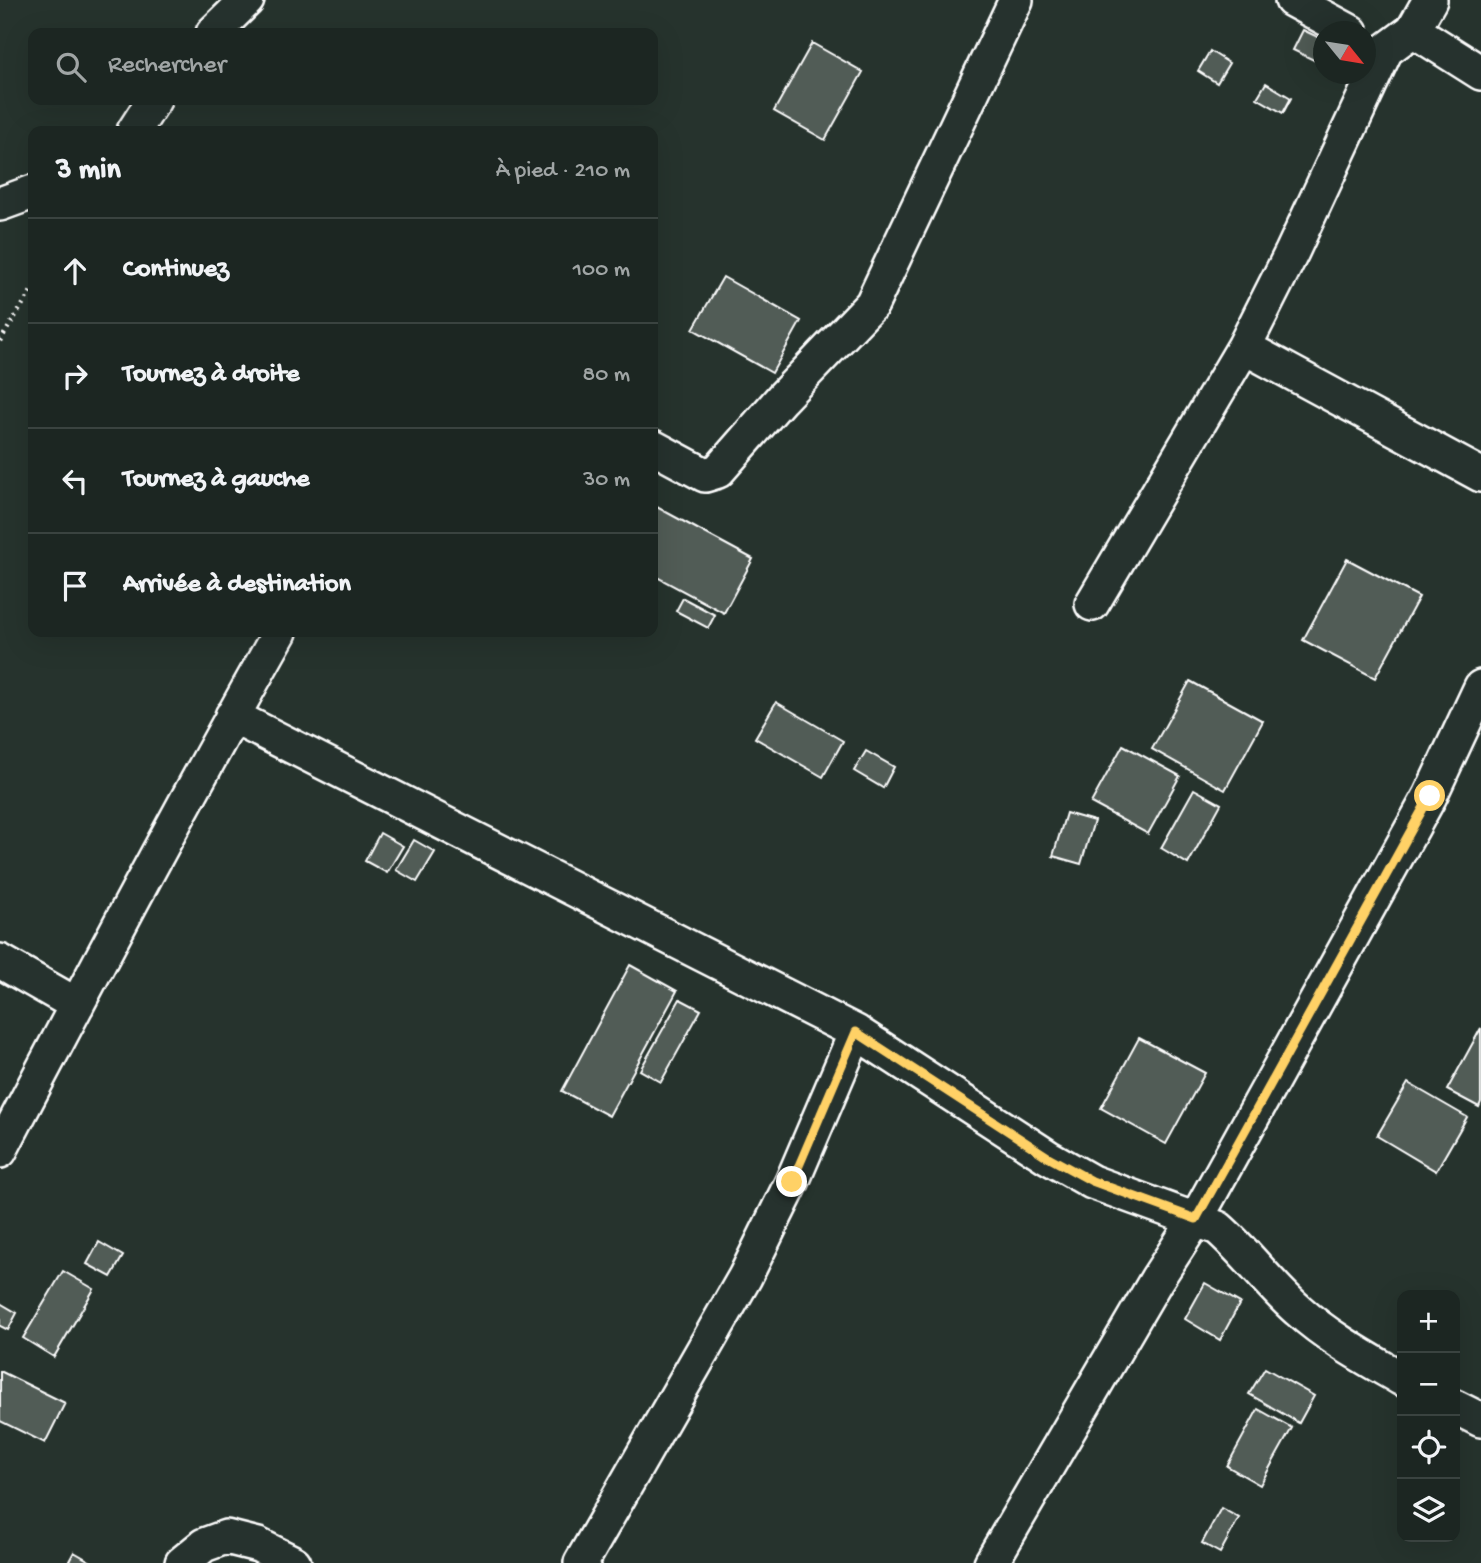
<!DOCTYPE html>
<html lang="fr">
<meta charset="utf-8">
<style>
:root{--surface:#1c2622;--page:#252e2a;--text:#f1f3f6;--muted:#a0a5a5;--line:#3a4340}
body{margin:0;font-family:"Gochi Hand",sans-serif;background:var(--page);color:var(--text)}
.controls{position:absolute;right:21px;bottom:21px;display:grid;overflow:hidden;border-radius:14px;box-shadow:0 7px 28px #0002}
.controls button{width:63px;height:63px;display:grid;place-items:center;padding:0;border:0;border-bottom:2px solid var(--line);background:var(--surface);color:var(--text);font:35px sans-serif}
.compass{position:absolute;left:1313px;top:21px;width:63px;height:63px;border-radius:50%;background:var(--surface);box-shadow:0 7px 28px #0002;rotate:120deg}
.stop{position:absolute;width:21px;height:21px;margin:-16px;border:5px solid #ffd166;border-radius:50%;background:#fff}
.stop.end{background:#ffd166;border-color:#fff;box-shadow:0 2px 7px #0008}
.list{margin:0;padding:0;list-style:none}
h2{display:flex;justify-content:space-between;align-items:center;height:91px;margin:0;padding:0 28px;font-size:30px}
h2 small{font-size:23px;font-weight:400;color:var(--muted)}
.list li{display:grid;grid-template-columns:46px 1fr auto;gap:21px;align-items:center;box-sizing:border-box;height:105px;padding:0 28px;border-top:2px solid var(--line)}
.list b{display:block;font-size:26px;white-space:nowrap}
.list em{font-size:23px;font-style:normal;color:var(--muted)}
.icon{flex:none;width:38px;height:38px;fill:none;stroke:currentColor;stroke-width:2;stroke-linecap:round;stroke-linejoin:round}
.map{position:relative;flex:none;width:1481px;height:1563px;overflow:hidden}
.search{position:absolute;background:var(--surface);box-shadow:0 7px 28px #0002;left:28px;top:28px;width:630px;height:77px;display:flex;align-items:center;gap:18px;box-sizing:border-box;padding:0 24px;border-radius:14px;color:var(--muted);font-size:26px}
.panel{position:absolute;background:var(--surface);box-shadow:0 7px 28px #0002;left:28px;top:126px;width:630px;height:511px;border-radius:14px}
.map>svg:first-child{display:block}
.building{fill:#515c57;stroke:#fff;stroke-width:2}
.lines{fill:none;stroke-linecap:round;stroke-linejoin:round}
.street-casing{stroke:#fff;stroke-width:38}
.path{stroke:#fff;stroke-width:4.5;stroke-dasharray:2 5;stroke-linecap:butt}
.street{stroke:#26332d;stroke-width:33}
.route{stroke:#ffd166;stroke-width:9}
</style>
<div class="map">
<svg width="1481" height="1563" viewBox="0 0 1481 1563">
<rect width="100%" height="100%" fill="#26332d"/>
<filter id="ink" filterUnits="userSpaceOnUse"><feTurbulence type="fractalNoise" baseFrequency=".0143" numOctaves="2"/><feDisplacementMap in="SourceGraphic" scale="14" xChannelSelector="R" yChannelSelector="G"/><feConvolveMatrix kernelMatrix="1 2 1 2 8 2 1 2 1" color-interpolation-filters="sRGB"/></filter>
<g filter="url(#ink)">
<!-- building -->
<path class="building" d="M1303 30 1324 40V65L1293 50Z
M812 43 863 72 825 140 774 111Z
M1210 51 1229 63 1217 83 1198 71Z
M1266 83 1291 98 1283 113 1257 98Z
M723 277 801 321 772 373 693 329Z
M653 505 753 559 724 613 653 575Z
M1347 559 1419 597 1375 678 1303 640Z
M683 598 715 615 708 628 676 611Z
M1190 681 1263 721 1225 790 1152 749Z
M776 702 843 741 823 777 755 738Z
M1123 745 1180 776 1148 834 1091 803Z
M866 751 894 767 883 788 854 771Z
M1194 789 1221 804 1188 864 1161 848Z
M1066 813 1094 821 1081 864 1053 856Z
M380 833 403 846 387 873 365 861Z
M414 840 435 852 417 882 396 870Z
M630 965 677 991 609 1116 562 1091Z
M680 999 701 1010 661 1082 640 1070Z
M1481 1028V1102L1479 1107 1447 1090Z
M1139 1038 1205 1073 1166 1144 1101 1108Z
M1408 1083 1467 1117 1436 1171 1377 1136Z
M99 1242 123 1256 111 1277 87 1264Z
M63 1271 94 1289 54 1357 23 1338Z
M1205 1283 1240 1303 1220 1340 1185 1319Z
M0 1303 17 1313 8 1330 0 1326Z
M1265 1368 1314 1396 1299 1423 1249 1394Z
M0 1371 65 1403 45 1443 0 1421Z
M1258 1409 1292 1428 1260 1485 1227 1466Z
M1221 1508 1239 1518 1220 1553 1202 1543Z
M74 1552 93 1563H68Z"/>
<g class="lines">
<defs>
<path id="street" d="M1292 0 1351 32
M1413 30 1481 73
M213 33 247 0
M134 131 154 100
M0 204 33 192
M1244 347 1481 475
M653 447 705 475 718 471 781 399 872 304 1016 0
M1092 604 1244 347 1292 252 1386 50 1413 30 1430 0
M232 716 856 1032 1048 1157 1092 1182 1218 1228C1247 1253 1269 1285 1298 1310 1329 1338 1366 1358 1402 1379
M0 961 77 1005
M0 1151C91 977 183 803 280 632
M1455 1407 1481 1420
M182 1563 204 1545 226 1537 258 1545 294 1563
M581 1563 745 1277 792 1182 856 1032
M991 1563 1157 1279 1196 1219 1430 796 1481 687"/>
</defs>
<!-- street casing -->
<use href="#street" class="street-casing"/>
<!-- path -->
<path class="path" d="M0 341 33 288"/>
<!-- street -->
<use href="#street" class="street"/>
</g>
</g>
<g class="lines" filter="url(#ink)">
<!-- route -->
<path class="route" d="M792 1182 856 1032 1048 1157 1092 1181 1196 1219 1430 796"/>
</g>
</svg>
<div class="controls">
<button>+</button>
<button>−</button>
<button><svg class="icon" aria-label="locate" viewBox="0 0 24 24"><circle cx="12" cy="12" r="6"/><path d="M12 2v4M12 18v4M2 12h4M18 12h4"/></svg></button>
<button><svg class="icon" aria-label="layers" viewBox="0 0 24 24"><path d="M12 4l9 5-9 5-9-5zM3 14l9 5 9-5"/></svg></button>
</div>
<svg class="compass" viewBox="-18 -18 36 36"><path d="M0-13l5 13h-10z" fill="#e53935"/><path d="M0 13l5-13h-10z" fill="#a0a5a5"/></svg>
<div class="stop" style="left:1430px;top:796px"></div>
<div class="stop end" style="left:792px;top:1182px"></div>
<div class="search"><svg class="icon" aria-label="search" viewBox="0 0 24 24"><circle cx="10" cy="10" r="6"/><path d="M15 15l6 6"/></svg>Rechercher</div>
<section class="panel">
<h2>3 min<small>À pied · 210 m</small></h2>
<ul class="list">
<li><svg class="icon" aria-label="ahead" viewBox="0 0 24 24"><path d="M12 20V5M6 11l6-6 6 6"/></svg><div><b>Continuez</b></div><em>100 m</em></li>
<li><svg class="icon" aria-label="right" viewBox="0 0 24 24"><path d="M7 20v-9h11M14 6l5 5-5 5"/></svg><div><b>Tournez à droite</b></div><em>80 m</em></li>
<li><svg class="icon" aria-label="left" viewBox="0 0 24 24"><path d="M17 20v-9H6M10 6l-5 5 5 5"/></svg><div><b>Tournez à gauche</b></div><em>30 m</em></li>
<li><svg class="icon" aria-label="arrive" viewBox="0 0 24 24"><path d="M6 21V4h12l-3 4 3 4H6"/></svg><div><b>Arrivée à destination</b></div></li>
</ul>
</section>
</div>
